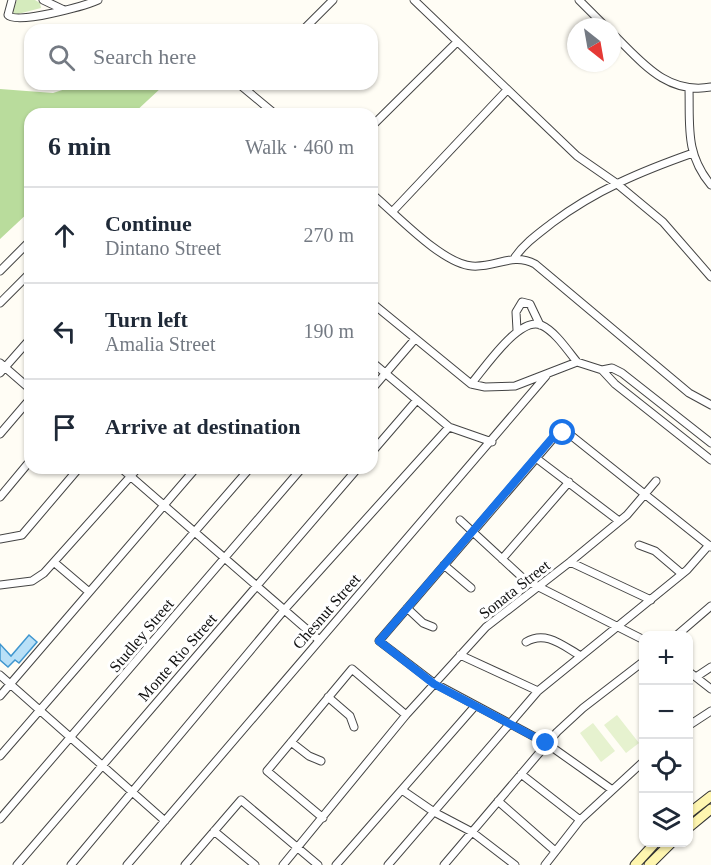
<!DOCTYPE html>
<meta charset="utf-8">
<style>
:root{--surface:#fff;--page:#f6f6f7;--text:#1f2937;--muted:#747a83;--line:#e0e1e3}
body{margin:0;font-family:"Times New Roman",serif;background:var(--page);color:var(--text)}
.controls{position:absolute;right:18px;bottom:18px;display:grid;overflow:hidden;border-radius:12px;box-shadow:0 2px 4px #0004}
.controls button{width:54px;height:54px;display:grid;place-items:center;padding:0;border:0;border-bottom:2px solid var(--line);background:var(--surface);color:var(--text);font:30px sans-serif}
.compass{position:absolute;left:567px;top:18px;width:54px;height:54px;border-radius:50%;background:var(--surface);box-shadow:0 2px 4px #0004;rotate:149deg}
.stop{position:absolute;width:18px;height:18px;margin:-14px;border:4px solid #1a73e8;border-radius:50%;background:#fff}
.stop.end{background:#1a73e8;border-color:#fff;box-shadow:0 2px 6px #0008}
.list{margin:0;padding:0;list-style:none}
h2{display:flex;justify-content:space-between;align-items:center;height:78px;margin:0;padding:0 24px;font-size:26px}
h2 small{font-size:20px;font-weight:400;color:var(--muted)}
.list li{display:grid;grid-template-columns:39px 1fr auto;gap:18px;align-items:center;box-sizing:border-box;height:96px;padding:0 24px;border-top:2px solid var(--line)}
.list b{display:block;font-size:22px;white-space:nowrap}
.list p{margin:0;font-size:20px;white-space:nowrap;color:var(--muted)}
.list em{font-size:20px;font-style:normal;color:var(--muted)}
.icon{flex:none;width:33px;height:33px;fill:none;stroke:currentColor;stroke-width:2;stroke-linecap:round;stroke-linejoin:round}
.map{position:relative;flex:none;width:711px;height:865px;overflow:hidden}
.search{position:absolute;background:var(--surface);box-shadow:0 2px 4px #0004;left:24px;top:24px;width:354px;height:66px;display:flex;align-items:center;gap:15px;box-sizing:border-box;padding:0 21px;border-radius:18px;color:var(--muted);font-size:22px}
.panel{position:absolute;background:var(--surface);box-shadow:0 2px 4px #0004;left:24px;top:108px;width:354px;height:366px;border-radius:18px}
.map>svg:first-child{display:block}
.green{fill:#d5ebbd}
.forest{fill:#b9dc9c}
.pitch{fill:#e6f2cf}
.water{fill:#b9e0f7;stroke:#3f96cf;stroke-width:1.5}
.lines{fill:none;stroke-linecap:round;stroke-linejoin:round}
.street-casing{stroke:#444;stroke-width:9}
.secondary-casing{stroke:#333;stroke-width:11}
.street{stroke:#fff;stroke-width:7}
.secondary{stroke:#fff6b0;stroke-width:9}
.route{stroke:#1a73e8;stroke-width:8}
.labels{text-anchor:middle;stroke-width:6;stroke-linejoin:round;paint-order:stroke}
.street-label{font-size:16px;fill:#111;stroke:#fff}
</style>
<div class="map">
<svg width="711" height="865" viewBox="0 0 711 865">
<rect width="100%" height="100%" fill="#fffdf5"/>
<!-- green -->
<path class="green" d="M17 0H35L40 3 41 8 14 15 13 10Z"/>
<!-- forest -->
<path class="forest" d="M81 84H152L162 87 133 114H30V211L0 239V89L53 93Z"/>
<!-- pitch -->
<path class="pitch" d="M617 715 639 743 626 753 604 725Z
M593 723 615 751 601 762 580 733Z"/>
<!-- water -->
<path class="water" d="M29 635 37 642 19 663 15 660 8 667 0 660V644L11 656Z"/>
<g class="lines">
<defs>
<path id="street" d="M12 0 8 15C16 25 84 6 98 0
M43 0 64 10
M414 0 577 156 616 183 663 222 711 277
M579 0 606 27
M303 30 333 0
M612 33C641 61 666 95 711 87
M239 84 275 114
M689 89C690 126 685 154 711 185
M372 126 457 42
M372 194C396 214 442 264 472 266 496 268 512 252 535 264L689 393 711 405
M393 211 507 90
M515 257C525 243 538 234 552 223 596 190 642 171 693 153
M0 271 30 241
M0 303 30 273
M372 303 471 384 485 387 515 386 577 362 602 370 615 384 711 460
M517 330 516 312 522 302 530 304 540 325
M372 362 449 427 492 442
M0 363 30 389
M602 370 612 368 622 373 711 443
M0 373 30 339
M471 384C484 369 519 316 541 325 555 331 568 351 577 362
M372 389 415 339
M0 434 30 399
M372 452 416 401
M536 458 619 521
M121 468 319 640
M0 497 30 461
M460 520 525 580 644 640
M0 539 22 535 79 468
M639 545 655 551 682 574
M502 559 569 482
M570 562 651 600
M55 563 89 592
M444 565 471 588
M0 585 32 581 44 573 138 468
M407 608 423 623 433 627
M676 636 711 606
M526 642C546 630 563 646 581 656
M460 655 538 691
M688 671 711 689
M0 675 165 821
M696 677 711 667
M0 696 196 468
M328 697 350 716 354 727
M688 726 711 711
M291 742 309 756 321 761
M0 756 250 468
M521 774 580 820
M611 789 546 743 434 683 379 641 557 434 563 433 573 437 711 547
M402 790 434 812 472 832 515 865
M498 801 555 851
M323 818 267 771 352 669 406 715
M0 819 302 468
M214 831 255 865
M17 865 358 468
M71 865 285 609 449 427
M127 865 546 376
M185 865 241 800 318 865
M283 865 406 715 486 627 570 562 627 515 656 481
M336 865 475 706
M388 865 538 691 687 570 709 545
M444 865 557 732 583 708 644 661
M545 865 580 820 644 761"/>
<path id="secondary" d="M688 814 711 796
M688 828 711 809
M635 865 656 842
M649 865 672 842"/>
</defs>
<!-- street casing -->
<use href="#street" class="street-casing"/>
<!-- secondary casing -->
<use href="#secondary" class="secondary-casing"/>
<!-- street -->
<use href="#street" class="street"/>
<!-- secondary -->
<use href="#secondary" class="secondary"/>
</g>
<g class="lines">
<!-- route -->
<path class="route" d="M546 743 434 684 379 641 553 437 563 433"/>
</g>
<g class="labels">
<!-- street labels -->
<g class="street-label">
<text transform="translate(514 589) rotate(-38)" y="6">Sonata Street</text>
<text transform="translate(326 611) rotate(-49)" y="6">Chesnut Street</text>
<text transform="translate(141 635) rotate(-50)" y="6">Studley Street</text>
<text transform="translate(177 657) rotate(-49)" y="6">Monte Rio Street</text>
</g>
</g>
</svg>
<div class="controls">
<button>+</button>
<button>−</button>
<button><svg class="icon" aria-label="locate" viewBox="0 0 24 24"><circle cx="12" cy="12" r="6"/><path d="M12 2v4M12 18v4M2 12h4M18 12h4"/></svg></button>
<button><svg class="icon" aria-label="layers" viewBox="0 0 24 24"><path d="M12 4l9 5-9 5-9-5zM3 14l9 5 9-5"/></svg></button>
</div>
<svg class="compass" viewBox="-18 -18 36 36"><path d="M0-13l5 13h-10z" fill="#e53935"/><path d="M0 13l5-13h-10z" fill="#747a83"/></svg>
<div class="stop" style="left:563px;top:433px"></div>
<div class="stop end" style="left:546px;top:743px"></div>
<div class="search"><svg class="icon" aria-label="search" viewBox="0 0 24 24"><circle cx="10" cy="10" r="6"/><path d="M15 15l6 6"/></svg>Search here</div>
<section class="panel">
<h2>6 min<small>Walk · 460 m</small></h2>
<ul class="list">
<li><svg class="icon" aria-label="ahead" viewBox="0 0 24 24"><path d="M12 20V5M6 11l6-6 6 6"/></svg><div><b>Continue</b><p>Dintano Street</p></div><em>270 m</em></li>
<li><svg class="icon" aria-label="left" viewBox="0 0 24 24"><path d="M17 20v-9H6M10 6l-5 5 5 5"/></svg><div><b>Turn left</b><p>Amalia Street</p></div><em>190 m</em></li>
<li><svg class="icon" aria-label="arrive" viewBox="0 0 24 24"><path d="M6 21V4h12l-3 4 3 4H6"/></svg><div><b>Arrive at destination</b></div></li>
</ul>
</section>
</div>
